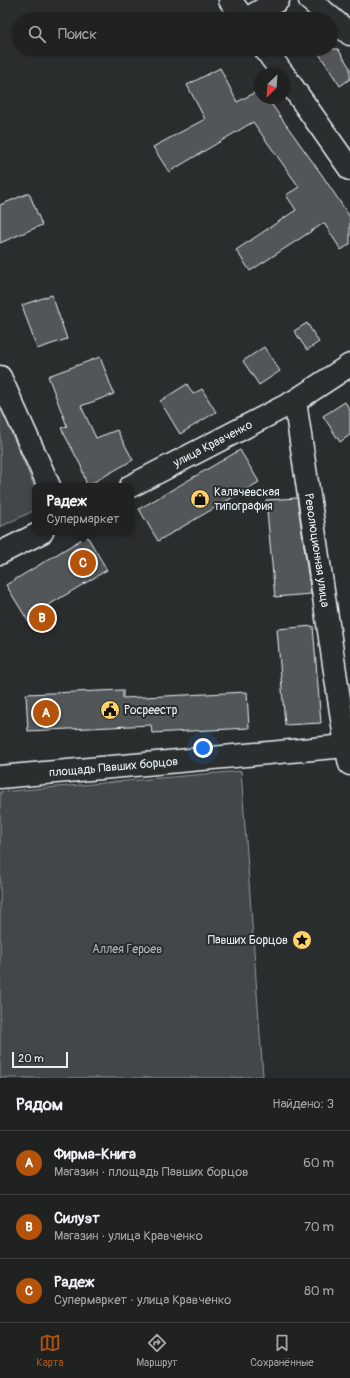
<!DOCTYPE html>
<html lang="ru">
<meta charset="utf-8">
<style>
:root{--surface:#202222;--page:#282a2a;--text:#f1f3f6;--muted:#a2a4a5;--line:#3d3f40;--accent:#b45309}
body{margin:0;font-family:Pangolin,sans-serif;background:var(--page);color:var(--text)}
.compass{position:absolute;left:254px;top:68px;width:36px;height:36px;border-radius:50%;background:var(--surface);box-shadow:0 1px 3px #0004;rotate:205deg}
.scale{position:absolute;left:12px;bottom:10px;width:56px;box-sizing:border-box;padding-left:4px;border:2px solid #e8f1f8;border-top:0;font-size:11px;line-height:14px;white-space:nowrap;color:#e8f1f8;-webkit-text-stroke:3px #2a2d2e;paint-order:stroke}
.you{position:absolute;left:203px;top:748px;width:14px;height:14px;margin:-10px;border:3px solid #fff;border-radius:50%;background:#1a73e8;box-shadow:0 0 0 6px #1a73e833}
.badge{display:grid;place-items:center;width:26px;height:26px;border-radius:50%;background:var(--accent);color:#fff;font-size:13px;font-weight:700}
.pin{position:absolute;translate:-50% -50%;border:2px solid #fff;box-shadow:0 1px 4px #0006}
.popup{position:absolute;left:32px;top:483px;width:102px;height:52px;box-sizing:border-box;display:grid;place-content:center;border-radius:8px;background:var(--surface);filter:drop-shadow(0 1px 3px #0005);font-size:13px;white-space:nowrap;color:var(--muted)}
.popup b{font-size:15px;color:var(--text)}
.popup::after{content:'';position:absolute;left:50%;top:100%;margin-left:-8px;border:8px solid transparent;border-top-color:var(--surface)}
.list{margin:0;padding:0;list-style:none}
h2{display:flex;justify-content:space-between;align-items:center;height:52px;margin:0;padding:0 16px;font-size:17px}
h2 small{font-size:13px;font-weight:400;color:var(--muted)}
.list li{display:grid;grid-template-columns:26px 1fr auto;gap:12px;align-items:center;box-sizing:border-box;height:64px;padding:0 16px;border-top:1px solid var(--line)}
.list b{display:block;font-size:15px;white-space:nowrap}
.list p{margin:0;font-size:13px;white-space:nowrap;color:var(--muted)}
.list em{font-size:13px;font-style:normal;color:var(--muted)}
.icon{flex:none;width:22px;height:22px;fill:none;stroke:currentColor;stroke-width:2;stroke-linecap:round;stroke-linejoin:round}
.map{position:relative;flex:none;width:350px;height:1078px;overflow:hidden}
.search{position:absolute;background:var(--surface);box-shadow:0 1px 3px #0004;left:12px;right:12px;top:12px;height:44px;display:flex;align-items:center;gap:10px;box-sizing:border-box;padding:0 14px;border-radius:22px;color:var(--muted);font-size:15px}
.sheet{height:244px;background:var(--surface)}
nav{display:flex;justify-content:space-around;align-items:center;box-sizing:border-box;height:56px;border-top:1px solid var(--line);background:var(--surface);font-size:11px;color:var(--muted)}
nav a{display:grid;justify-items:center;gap:2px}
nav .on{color:var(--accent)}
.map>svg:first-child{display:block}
.green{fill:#424648;stroke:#959ca0}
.building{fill:#535759;stroke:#e8f1f8}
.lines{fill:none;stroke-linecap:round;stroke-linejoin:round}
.minor-casing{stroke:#e8f1f8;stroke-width:25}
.minor{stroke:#2a2d2e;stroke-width:22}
.labels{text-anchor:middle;stroke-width:4;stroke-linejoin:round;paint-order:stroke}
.street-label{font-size:12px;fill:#e8f1f8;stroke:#2a2d2e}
.poi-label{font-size:12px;fill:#e8f1f8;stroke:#2a2d2e;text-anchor:start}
.park-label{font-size:12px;fill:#aeb5ba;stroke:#2a2d2e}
</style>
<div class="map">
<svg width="350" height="1078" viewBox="0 0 350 1078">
<rect width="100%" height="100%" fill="#2a2d2e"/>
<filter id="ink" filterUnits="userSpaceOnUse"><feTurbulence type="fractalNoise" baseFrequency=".025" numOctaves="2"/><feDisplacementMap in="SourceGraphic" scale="8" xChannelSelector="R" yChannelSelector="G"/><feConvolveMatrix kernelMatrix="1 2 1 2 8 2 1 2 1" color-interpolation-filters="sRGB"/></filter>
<g filter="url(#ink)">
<!-- green -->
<path class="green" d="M0 406 35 488V510L0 527Z
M241 771 263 1076 233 1078H0V792Z"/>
<!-- building -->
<path class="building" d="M316 49H338L350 68V79L340 86Z
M220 68 237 102 260 90V98H267L322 175 350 217V244L341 250 324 223 250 271 236 250 296 210 286 195 299 187 253 122 169 172 153 147 205 119 187 85Z
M29 193 42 225 0 243V205Z
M52 295 67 339 37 349 22 305Z
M307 323 319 342 307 350 294 331Z
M264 347 280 371 259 385 243 361Z
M100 357 114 394 81 406 96 438 117 430 133 460 87 486 81 466 61 428 67 426 48 376Z
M187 384 193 394 202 389 216 412 180 434 160 401Z
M345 402 350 410V435L340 442 323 416Z
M240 450 259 482 158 541 139 509Z
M297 498 311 594 275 597 266 500Z
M87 536 107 570 47 606 54 617 33 629 6 585Z
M313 626 321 723 285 725 277 629Z
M123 690V698L247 692 249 728 152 733 151 725 28 731 26 694Z"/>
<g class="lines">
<defs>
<g id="minor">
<path d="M230 0 244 19"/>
<path d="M310 0 350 34"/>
<path d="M247 19 278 0"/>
<path d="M265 49 283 74"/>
<path d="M284 75 350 169"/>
<path d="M0 377 49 486"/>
<path id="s1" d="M295 401 346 746 350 764"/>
<path id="s2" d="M131 486 295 401 350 365"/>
<path d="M0 553 42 532"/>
<path id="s3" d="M0 777 346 746"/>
</g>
</defs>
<!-- minor casing -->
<use href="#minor" class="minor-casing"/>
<!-- minor -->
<use href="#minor" class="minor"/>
</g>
</g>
<!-- icons -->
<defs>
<symbol id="shop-disc" viewBox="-11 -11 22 22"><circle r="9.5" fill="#ffd166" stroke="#2a2d2e"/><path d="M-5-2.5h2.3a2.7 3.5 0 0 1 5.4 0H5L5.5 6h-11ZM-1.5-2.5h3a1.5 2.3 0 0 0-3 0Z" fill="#111"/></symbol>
<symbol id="civic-disc" viewBox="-11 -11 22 22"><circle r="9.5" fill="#ffd166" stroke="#2a2d2e"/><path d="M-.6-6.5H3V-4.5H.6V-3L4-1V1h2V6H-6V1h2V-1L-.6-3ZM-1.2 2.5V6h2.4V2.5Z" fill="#111"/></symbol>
<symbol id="sight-disc" viewBox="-11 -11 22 22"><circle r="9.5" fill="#ffd166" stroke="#2a2d2e"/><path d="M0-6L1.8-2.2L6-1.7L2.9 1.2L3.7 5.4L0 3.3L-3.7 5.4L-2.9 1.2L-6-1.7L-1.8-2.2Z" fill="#111"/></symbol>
</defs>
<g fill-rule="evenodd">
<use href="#shop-disc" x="189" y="488" width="22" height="22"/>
<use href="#civic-disc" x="99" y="699" width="22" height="22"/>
<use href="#sight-disc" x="291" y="929" width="22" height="22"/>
</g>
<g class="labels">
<!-- street labels -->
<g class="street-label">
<text dy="4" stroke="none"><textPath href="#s2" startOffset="92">улица Кравченко</textPath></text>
<text dy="4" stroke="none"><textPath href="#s1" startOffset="151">Революционная улица</textPath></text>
<text dy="4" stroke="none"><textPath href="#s3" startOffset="114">площадь Павших борцов</textPath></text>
</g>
<!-- poi labels -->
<g class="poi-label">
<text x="214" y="496">Калачевская<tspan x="214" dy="14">типография</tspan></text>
<text x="124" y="714">Росреестр</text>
<text x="288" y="944" text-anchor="end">Павших Борцов</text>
</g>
<!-- park labels -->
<g class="park-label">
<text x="127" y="953">Аллея Героев</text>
</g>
</g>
</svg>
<svg class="compass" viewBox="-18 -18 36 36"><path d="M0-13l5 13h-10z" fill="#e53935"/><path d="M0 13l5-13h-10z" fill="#a2a4a5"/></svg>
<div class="scale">20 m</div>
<div class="you"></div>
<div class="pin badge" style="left:46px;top:713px">A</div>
<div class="pin badge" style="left:42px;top:618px">B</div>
<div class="pin badge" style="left:83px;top:563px">C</div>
<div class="popup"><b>Радеж</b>Супермаркет</div>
<div class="search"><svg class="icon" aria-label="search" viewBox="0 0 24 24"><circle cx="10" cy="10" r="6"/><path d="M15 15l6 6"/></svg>Поиск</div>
</div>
<section class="sheet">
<h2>Рядом<small>Найдено: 3</small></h2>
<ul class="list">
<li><span class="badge">A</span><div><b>Фирма-Книга</b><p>Магазин · площадь Павших борцов</p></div><em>60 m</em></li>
<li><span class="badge">B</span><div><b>Силуэт</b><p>Магазин · улица Кравченко</p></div><em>70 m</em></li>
<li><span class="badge">C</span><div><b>Радеж</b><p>Супермаркет · улица Кравченко</p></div><em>80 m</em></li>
</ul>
</section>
<nav>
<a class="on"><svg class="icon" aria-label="map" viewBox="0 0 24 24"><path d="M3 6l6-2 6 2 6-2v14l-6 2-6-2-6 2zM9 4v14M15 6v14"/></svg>Карта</a>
<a><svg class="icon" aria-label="directions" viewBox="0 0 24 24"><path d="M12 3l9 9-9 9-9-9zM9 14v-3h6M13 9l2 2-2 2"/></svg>Маршрут</a>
<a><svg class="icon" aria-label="saved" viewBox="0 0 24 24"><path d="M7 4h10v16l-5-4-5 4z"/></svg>Сохранённые</a>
</nav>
